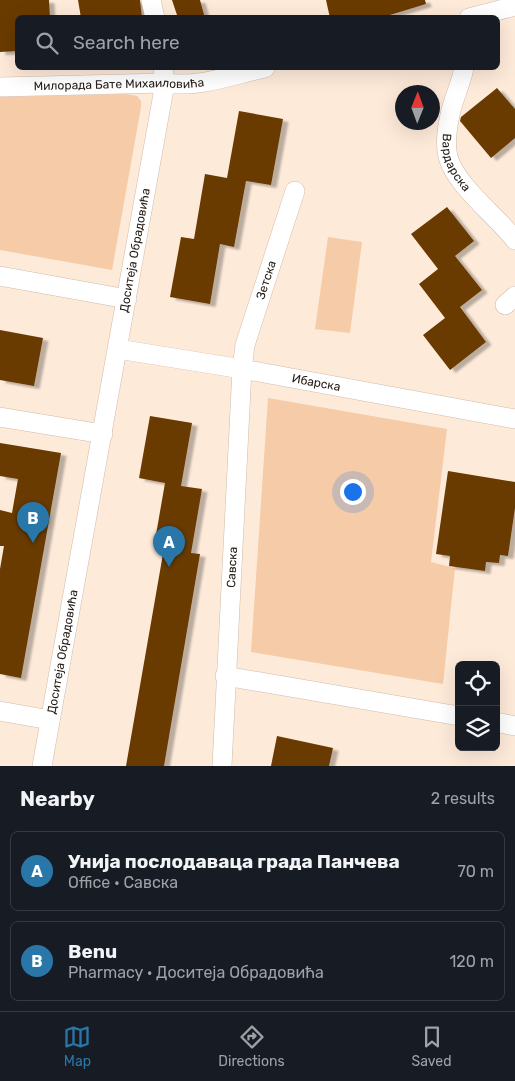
<!DOCTYPE html>
<html lang="en">
<head>
<meta charset="utf-8">
<style>
  :root { --surface:#171b24; --page:#20242c; --text:#f1f3f6; --muted:#9ea1a6; --line:#363941; --accent:#2977a9 }
  body { margin:0; font-family:Rubik,sans-serif; background:var(--page); color:var(--text) }
  .controls { position:absolute; right:15px; bottom:15px; display:grid; overflow:hidden; border-radius:8px; box-shadow:0 5px 20px #0002 }
  .controls button { width:45px; height:45px; display:grid; place-items:center; padding:0; border:0; border-bottom:1px solid var(--line); background:var(--surface); color:var(--text); font:25px sans-serif }
  .compass { position:absolute; left:395px; top:85px; width:45px; height:45px; border-radius:50%; background:var(--surface); box-shadow:0 5px 20px #0002; rotate:1deg }
  .you { position:absolute; left:352px; top:491px; width:18px; height:18px; margin:-12px; border:4px solid #fff; border-radius:50%; background:#1a73e8; box-shadow:0 0 0 8px #1a73e833 }
  .badge { display:grid; place-items:center; width:32px; height:32px; border-radius:50%; background:var(--accent); color:#fff; font-size:16px; font-weight:700 }
  .pin { position:absolute; translate:-50% -41px; filter:drop-shadow(0 1px 2px #0008) }
  .pin::after { content:''; position:absolute; top:26px; width:18px; height:15px; background:inherit; clip-path:polygon(0 0,100% 0,50% 100%) }
  .list { margin:0; padding:0; list-style:none }
  h2 { display:flex; justify-content:space-between; align-items:center; height:65px; margin:0; padding:0 20px; font-size:21px }
  h2 small { font-size:16px; font-weight:400; color:var(--muted) }
  .list li { display:grid; grid-template-columns:32px 1fr auto; gap:15px; align-items:center; box-sizing:border-box; height:80px; margin:0 10px 10px; padding:0 10px; border:1px solid var(--line); border-radius:8px }
  .list b { display:block; font-size:19px; white-space:nowrap }
  .list p { margin:0; font-size:16px; white-space:nowrap; color:var(--muted) }
  .list em { font-size:16px; font-style:normal; color:var(--muted) }
  .icon { flex:none; width:28px; height:28px; fill:none; stroke:currentColor; stroke-width:2; stroke-linecap:round; stroke-linejoin:round }
  .map { position:relative; flex:none; width:515px; height:766px; overflow:hidden }
  .search { position:absolute; background:var(--surface); box-shadow:0 5px 20px #0002; left:15px; right:15px; top:15px; height:55px; display:flex; align-items:center; gap:12px; box-sizing:border-box; padding:0 18px; border-radius:8px; color:var(--muted); font-size:19px }
  .sheet { height:245px; background:var(--surface) }
  nav { display:flex; justify-content:space-around; align-items:center; box-sizing:border-box; height:70px; border-top:1px solid var(--line); background:var(--surface); font-size:14px; color:var(--muted) }
  nav a { display:grid; justify-items:center; gap:2px }
  nav .on { color:var(--accent) }
  .map>svg:first-child { display:block }
</style>
</head>
<body>
<div class="map">
<svg width="515" height="766" viewBox="0 0 515 766">
  <defs>
    <filter id="shadow"><feDropShadow dx="5.5" dy="3" stdDeviation="1" flood-color="#0004"/></filter>
  </defs>
  <rect width="100%" height="100%" fill="#feead9"/>
  <!-- green -->
  <g fill="#f5cba8">
    <polygon points="126,94 137,96 141,101 141,107 112,270 0,250 0,97"/>
    <polygon points="328,237 362,242 350,333 315,329"/>
    <polygon points="268,398 447,429 431,562 455,568 443,684 251,652"/>
  </g>
  <!-- building -->
  <g fill="#6b3a01" filter="url(#shadow)">
    <polygon points="0,0 49,0 50,18 18,18 18,51 0,52"/>
    <polygon points="78,0 140,0 142,18 81,18"/>
    <polygon points="172,0 200,0 205,18 178,18"/>
    <polygon points="326,0 425,0 426,4 380,18 330,18"/>
    <polygon points="497,88 515,109 515,138 491,158 460,121 461,117"/>
    <polygon points="239,111 283,119 271,185 246,181 234,247 220,244 210,304 170,297 181,237 194,239 205,174 227,178"/>
    <polygon points="447,207 474,241 455,256 482,290 460,307 486,342 450,370 423,335 445,318 419,284 438,269 411,234"/>
    <polygon points="0,330 43,338 34,386 0,380"/>
    <polygon points="150,416 192,423 181,486 202,489 191,553 200,554 164,766 126,766 164,548 154,546 165,483 139,478"/>
    <polygon points="0,443 61,453 21,678 0,674 0,569 4,546 0,546 0,510 12,513 18,479 0,476"/>
    <polygon points="448,471 515,482 515,508 508,556 500,555 499,563 486,562 485,571 449,566 450,556 436,554"/>
    <polygon points="277,736 333,748 329,766 271,766"/>
  </g>
  <g fill="none" stroke-linecap="round" stroke-linejoin="round">
    <defs>
      <g id="minor">
        <polyline points="151,0 155,18"/>
        <polyline points="469,18 515,6"/>
        <path id="s1" d="M464,68c-3,16 -11,31 -14,47 -3,12 -5,30 -2,42 8,29 49,59 67,83"/>
        <path id="s2" d="M0,87l165,-4c34,5 67,-8 100,-15"/>
        <polyline points="0,276 127,299"/>
        <polyline points="505,305 515,296"/>
        <path id="s3" d="M118,349l124,20 273,50"/>
        <polyline points="0,417 103,434"/>
        <polyline points="225,676 459,716"/>
        <polyline points="0,711 50,720"/>
        <polyline points="496,722 515,726"/>
        <path id="s4" d="M42,766l123,-683 -2,-15"/>
        <path id="s5" d="M222,766l20,-397 3,-24 50,-154"/>
      </g>
    </defs>
    <!-- minor casing -->
    <use href="#minor" stroke="#cfbbac" stroke-width="20"/>
    <!-- minor -->
    <use href="#minor" stroke="#fff" stroke-width="19"/>
  </g>
  <g text-anchor="middle" dominant-baseline="central" stroke-width="5" stroke-linejoin="round" paint-order="stroke">
    <!-- street labels -->
    <g font-size="12" fill="#27201a" stroke="#fefaf7">
      <text stroke="none"><textPath href="#s2" startOffset="119">Милорада Бате Михаиловића</textPath></text>
      <text stroke="none"><textPath href="#s1" startOffset="99">Вардарска</textPath></text>
      <text stroke="none"><textPath href="#s4" startOffset="524">Доситеја Обрадовића</textPath></text>
      <text stroke="none"><textPath href="#s5" startOffset="490">Зетска</textPath></text>
      <text stroke="none"><textPath href="#s3" startOffset="201">Ибарска</textPath></text>
      <text stroke="none"><textPath href="#s5" startOffset="199">Савска</textPath></text>
      <text stroke="none"><textPath href="#s4" startOffset="116">Доситеја Обрадовића</textPath></text>
    </g>
  </g>
</svg>
<div class="controls">
<button><svg class="icon" aria-label="locate" viewBox="0 0 24 24"><circle cx="12" cy="12" r="6"/><path d="M12 2v4M12 18v4M2 12h4M18 12h4"/></svg></button>
<button><svg class="icon" aria-label="layers" viewBox="0 0 24 24"><path d="M12 4l9 5-9 5-9-5zM3 14l9 5 9-5"/></svg></button>
</div>
<svg class="compass" viewBox="-18 -18 36 36"><path d="M0-13l5 13h-10z" fill="#e53935"/><path d="M0 13l5-13h-10z" fill="#9ea1a6"/></svg>
<div class="you"></div>
<div class="pin badge" style="left:169px;top:567px">A</div>
<div class="pin badge" style="left:33px;top:543px">B</div>
<div class="search"><svg class="icon" aria-label="search" viewBox="0 0 24 24"><circle cx="10" cy="10" r="6"/><path d="M15 15l6 6"/></svg>Search here</div>
</div>
<section class="sheet">
<h2>Nearby<small>2 results</small></h2>
<ul class="list">
<li><span class="badge">A</span><div><b>Унија послодаваца града Панчева</b><p>Office · Савска</p></div><em>70 m</em></li>
<li><span class="badge">B</span><div><b>Benu</b><p>Pharmacy · Доситеја Обрадовића</p></div><em>120 m</em></li>
</ul>
</section>
<nav>
<a class="on"><svg class="icon" aria-label="map" viewBox="0 0 24 24"><path d="M3 6l6-2 6 2 6-2v14l-6 2-6-2-6 2zM9 4v14M15 6v14"/></svg>Map</a>
<a><svg class="icon" aria-label="directions" viewBox="0 0 24 24"><path d="M12 3l9 9-9 9-9-9zM9 14v-3h6M13 9l2 2-2 2"/></svg>Directions</a>
<a><svg class="icon" aria-label="saved" viewBox="0 0 24 24"><path d="M7 4h10v16l-5-4-5 4z"/></svg>Saved</a>
</nav>
</body>
</html>
